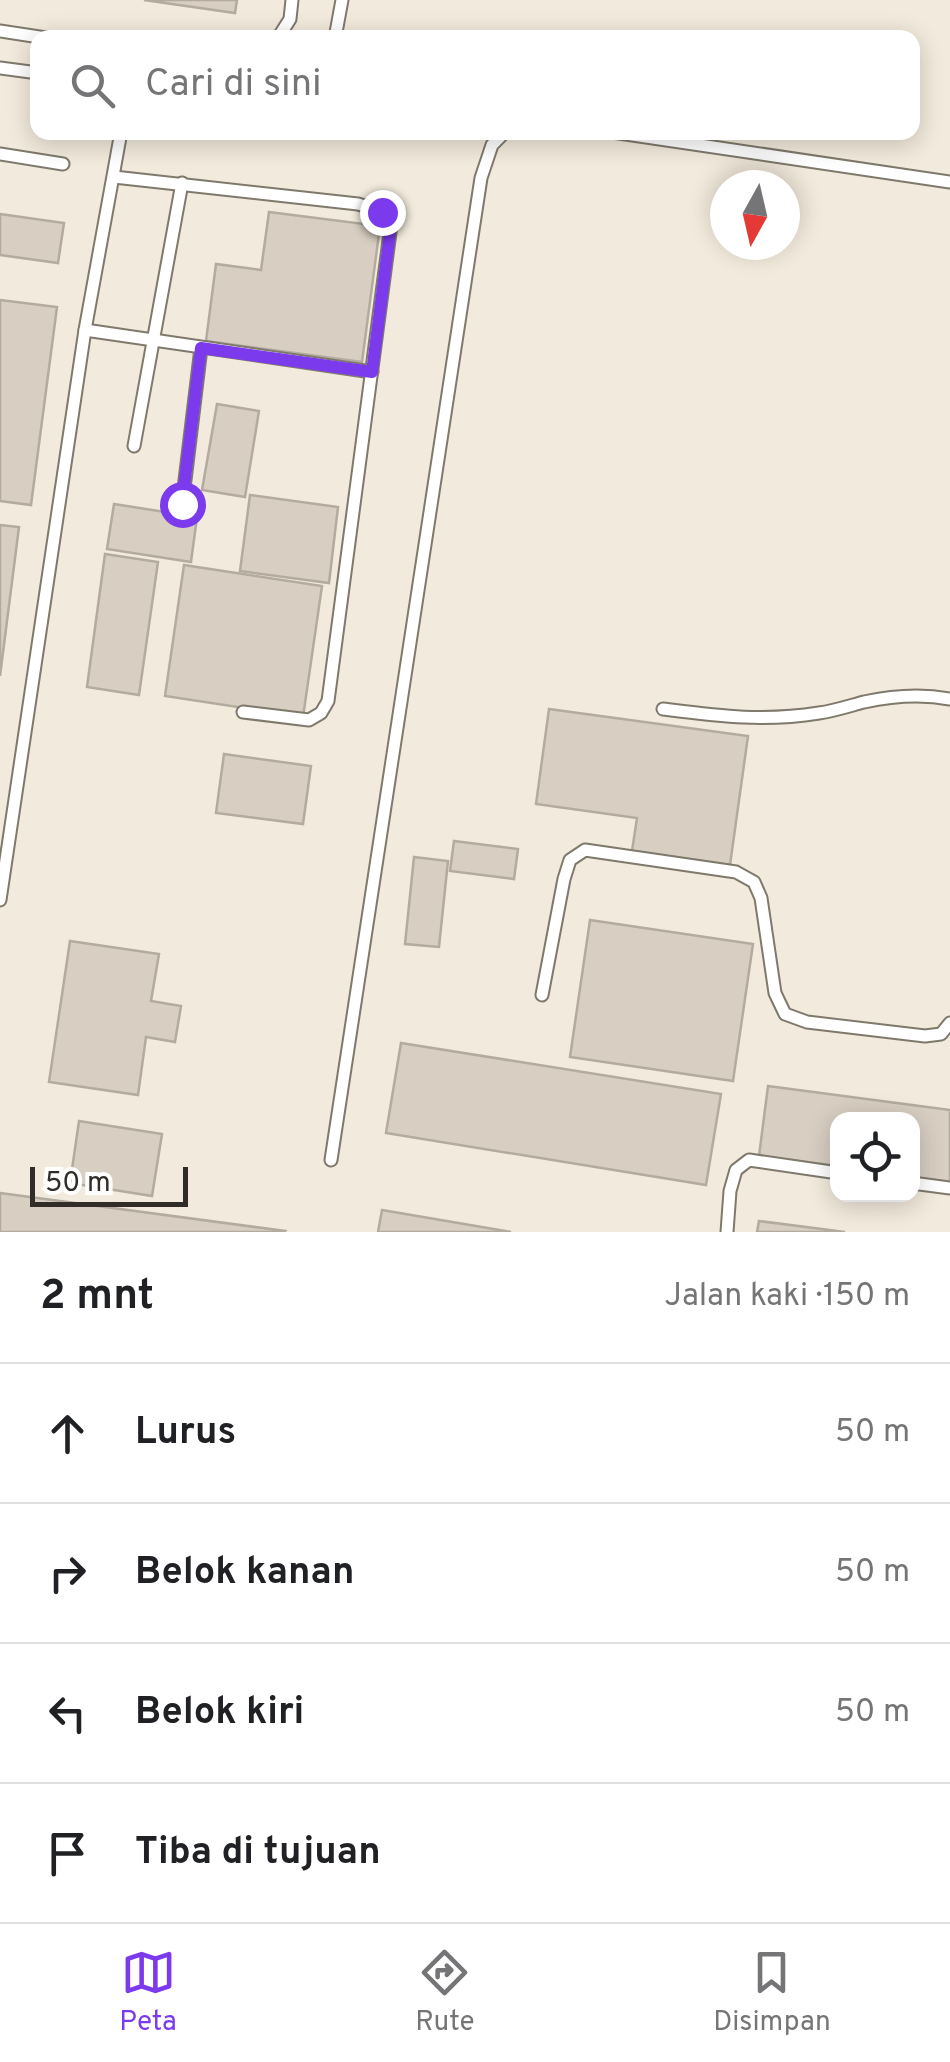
<!DOCTYPE html>
<html lang="id">
<head>
<meta charset="utf-8">
<style>
  :root { --surface:#fff; --page:#f2f2f2; --text:#202124; --muted:#757577; --line:#e0e0e0; --accent:#7c3aed }
  body { margin:0; font-family:Overpass,sans-serif; background:var(--page); color:var(--text) }
  .controls { position:absolute; right:30px; bottom:30px; display:grid; overflow:hidden; border-radius:20px; box-shadow:0 5px 25px #0003 }
  .controls button { width:90px; height:90px; display:grid; place-items:center; padding:0; border:0; border-bottom:2px solid var(--line); background:var(--surface); color:var(--text); font:50px sans-serif }
  .compass { position:absolute; left:710px; top:170px; width:90px; height:90px; border-radius:50%; background:var(--surface); box-shadow:0 5px 25px #0003; rotate:188deg }
  .scale { position:absolute; left:30px; bottom:25px; width:158px; box-sizing:border-box; padding-left:10px; border:5px solid #302d28; border-top:0; font-size:28px; line-height:35px; white-space:nowrap; color:#302d28; -webkit-text-stroke:8px #fff; paint-order:stroke }
  .stop { position:absolute; width:30px; height:30px; margin:-22px; border:8px solid #7c3aed; border-radius:50%; background:#fff }
  .stop.end { background:#7c3aed; border-color:#fff; box-shadow:0 2px 10px #0008 }
  .list { margin:0; padding:0; list-style:none }
  h2 { display:flex; justify-content:space-between; align-items:center; height:130px; margin:0; padding:0 40px; font-size:42px }
  h2 small { font-size:32px; font-weight:400; color:var(--muted) }
  .list li { display:grid; grid-template-columns:65px 1fr auto; gap:30px; align-items:center; box-sizing:border-box; height:140px; padding:0 40px; border-top:2px solid var(--line) }
  .list b { display:block; font-size:38px; white-space:nowrap }
  .list em { font-size:32px; font-style:normal; color:var(--muted) }
  .icon { flex:none; width:55px; height:55px; fill:none; stroke:currentColor; stroke-width:2; stroke-linecap:round; stroke-linejoin:round }
  .map { position:relative; flex:none; width:950px; height:1232px; overflow:hidden }
  .search { position:absolute; background:var(--surface); box-shadow:0 5px 25px #0003; left:30px; right:30px; top:30px; height:110px; display:flex; align-items:center; gap:25px; box-sizing:border-box; padding:0 35px; border-radius:20px; color:var(--muted); font-size:38px }
  .sheet { height:690px; background:var(--surface) }
  nav { display:flex; justify-content:space-around; align-items:center; box-sizing:border-box; height:140px; border-top:2px solid var(--line); background:var(--surface); font-size:28px; color:var(--muted) }
  nav a { display:grid; justify-items:center; gap:5px }
  nav .on { color:var(--accent) }
  .map>svg:first-child { display:block }
</style>
</head>
<body>
<div class="map">
<svg width="950" height="1232" viewBox="0 0 950 1232">
  <rect width="100%" height="100%" fill="#f2eadc"/>
  <!-- building -->
  <g fill="#d8cec2" stroke="#b4ab9f" stroke-width="2.5">
    <polygon points="144,0 237,0 235,13"/>
    <polygon points="269,212 380,226 362,362 206,341 216,264 261,270"/>
    <polygon points="0,214 64,223 58,263 0,255"/>
    <polygon points="0,300 57,307 31,505 0,501"/>
    <polygon points="217,404 259,411 245,497 202,490"/>
    <polygon points="250,495 338,507 329,583 240,571"/>
    <polygon points="114,504 197,517 191,562 107,549"/>
    <polygon points="0,525 19,527 0,676"/>
    <polygon points="105,554 158,562 139,695 87,687"/>
    <polygon points="184,565 322,586 303,717 165,696"/>
    <polygon points="549,709 748,736 730,865 632,851 637,818 536,804"/>
    <polygon points="224,754 311,766 303,824 216,813"/>
    <polygon points="454,841 518,849 514,879 450,871"/>
    <polygon points="414,857 448,861 439,947 405,944"/>
    <polygon points="590,920 753,944 733,1081 570,1057"/>
    <polygon points="70,941 159,954 151,1001 181,1006 175,1042 146,1037 138,1095 49,1082"/>
    <polygon points="401,1043 721,1094 706,1185 386,1133"/>
    <polygon points="768,1086 950,1110 950,1182 912,1177 912,1120 838,1120 838,1166 759,1156"/>
    <polygon points="79,1121 162,1134 152,1196 70,1183"/>
    <polygon points="0,1193 285,1231 284,1232 0,1232"/>
    <polygon points="382,1210 511,1232 378,1232"/>
    <polygon points="759,1221 845,1232 757,1232"/>
  </g>
  <g fill="none" stroke-linecap="round" stroke-linejoin="round">
    <defs>
      <g id="service">
        <polyline points="0,31 46,38"/>
        <polyline points="278,38 290,19 292,0"/>
        <polyline points="335,38 342,0"/>
        <polyline points="0,68 38,73"/>
        <polyline points="612,132 950,182"/>
        <polyline points="0,154 63,164"/>
        <polyline points="114,177 358,204 381,211 391,225 328,701 321,713 309,720 243,712"/>
        <polyline points="85,330 372,372"/>
        <polyline points="134,446 182,183"/>
        <polyline points="182,505 201,348"/>
        <path d="M663,709c56,7 99,13 156,4 15,-2 30,-7 45,-11 28,-6 58,-8 86,-3"/>
        <polyline points="0,900 85,330 121,132"/>
        <polyline points="542,995 564,879 570,860 585,850 736,872 754,882 761,898 775,993 785,1014 807,1022 925,1036 941,1034 950,1023"/>
        <polyline points="331,1160 481,178 492,145 505,132"/>
        <polyline points="912,1183 950,1188"/>
        <polyline points="727,1232 730,1191 736,1170 749,1160 838,1173"/>
      </g>
    </defs>
    <!-- service casing -->
    <use href="#service" stroke="#7f796c" stroke-width="15"/>
    <!-- service -->
    <use href="#service" stroke="#fff" stroke-width="11"/>
  </g>
  <g fill="none" stroke-linecap="round" stroke-linejoin="round">
    <!-- route -->
    <polyline stroke="#7c3aed" stroke-width="12" points="182,504 201,348 372,372 391,225 382,212"/>
  </g>
</svg>
<div class="controls">
<button><svg class="icon" aria-label="locate" viewBox="0 0 24 24"><circle cx="12" cy="12" r="6"/><path d="M12 2v4M12 18v4M2 12h4M18 12h4"/></svg></button>
</div>
<svg class="compass" viewBox="-18 -18 36 36"><path d="M0-13l5 13h-10z" fill="#e53935"/><path d="M0 13l5-13h-10z" fill="#757577"/></svg>
<div class="scale">50 m</div>
<div class="stop" style="left:182px;top:504px"></div>
<div class="stop end" style="left:382px;top:212px"></div>
<div class="search"><svg class="icon" aria-label="search" viewBox="0 0 24 24"><circle cx="10" cy="10" r="6"/><path d="M15 15l6 6"/></svg>Cari di sini</div>
</div>
<section class="sheet">
<h2>2 mnt<small>Jalan kaki · 150 m</small></h2>
<ul class="list">
<li><svg class="icon" aria-label="ahead" viewBox="0 0 24 24"><path d="M12 20V5M6 11l6-6 6 6"/></svg><div><b>Lurus</b></div><em>50 m</em></li>
<li><svg class="icon" aria-label="right" viewBox="0 0 24 24"><path d="M7 20v-9h11M14 6l5 5-5 5"/></svg><div><b>Belok kanan</b></div><em>50 m</em></li>
<li><svg class="icon" aria-label="left" viewBox="0 0 24 24"><path d="M17 20v-9H6M10 6l-5 5 5 5"/></svg><div><b>Belok kiri</b></div><em>50 m</em></li>
<li><svg class="icon" aria-label="arrive" viewBox="0 0 24 24"><path d="M6 21V4h12l-3 4 3 4H6"/></svg><div><b>Tiba di tujuan</b></div></li>
</ul>
</section>
<nav>
<a class="on"><svg class="icon" aria-label="map" viewBox="0 0 24 24"><path d="M3 6l6-2 6 2 6-2v14l-6 2-6-2-6 2zM9 4v14M15 6v14"/></svg>Peta</a>
<a><svg class="icon" aria-label="directions" viewBox="0 0 24 24"><path d="M12 3l9 9-9 9-9-9zM9 14v-3h6M13 9l2 2-2 2"/></svg>Rute</a>
<a><svg class="icon" aria-label="saved" viewBox="0 0 24 24"><path d="M7 4h10v16l-5-4-5 4z"/></svg>Disimpan</a>
</nav>
</body>
</html>
